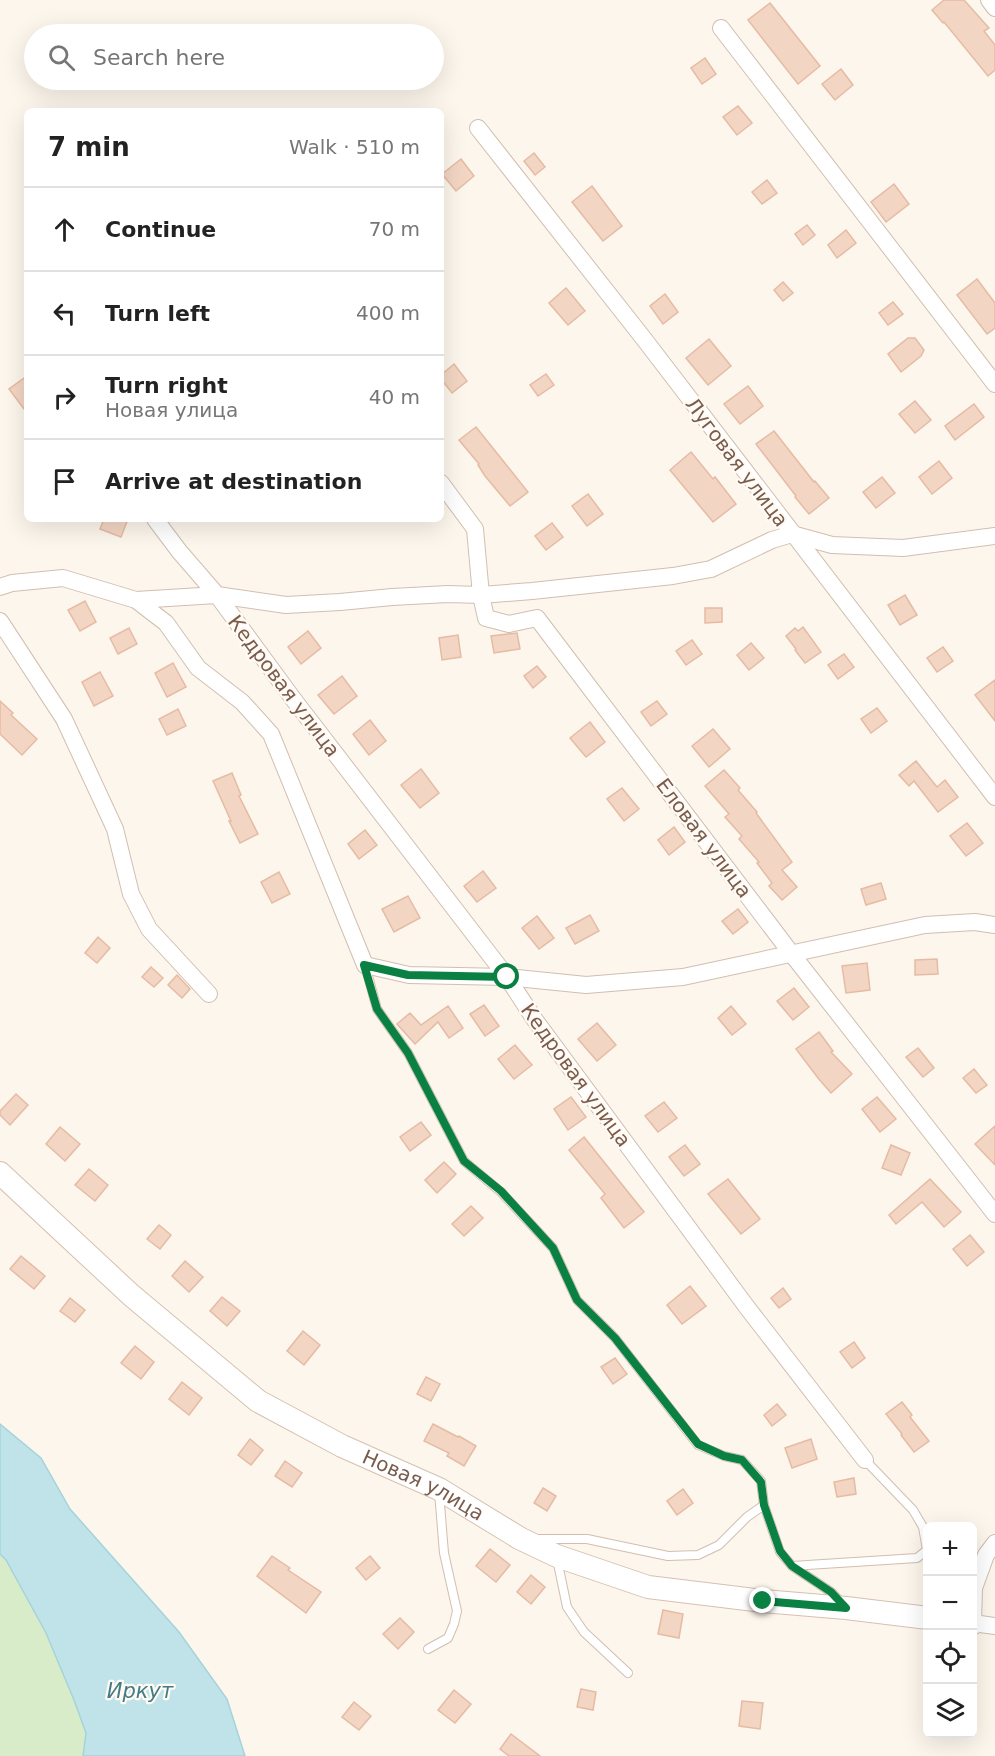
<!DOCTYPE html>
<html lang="en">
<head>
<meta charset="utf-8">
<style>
  :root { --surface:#fff; --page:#f6f6f6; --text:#222; --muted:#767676; --line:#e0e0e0 }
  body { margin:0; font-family:"DejaVu Sans",sans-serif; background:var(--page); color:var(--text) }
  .controls { position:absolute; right:18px; bottom:18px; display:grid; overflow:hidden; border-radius:9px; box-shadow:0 6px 24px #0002 }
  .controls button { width:54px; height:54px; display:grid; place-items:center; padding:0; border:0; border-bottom:2px solid var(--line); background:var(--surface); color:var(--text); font:30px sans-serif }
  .stop { position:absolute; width:18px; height:18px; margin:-14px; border:4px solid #0b8043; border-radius:50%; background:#fff }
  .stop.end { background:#0b8043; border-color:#fff; box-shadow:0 2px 6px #0008 }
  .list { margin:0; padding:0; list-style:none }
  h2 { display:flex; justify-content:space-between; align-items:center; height:78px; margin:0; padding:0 24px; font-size:26px }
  h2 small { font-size:20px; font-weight:400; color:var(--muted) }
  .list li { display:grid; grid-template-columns:39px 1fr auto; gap:18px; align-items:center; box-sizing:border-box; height:84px; padding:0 24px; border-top:2px solid var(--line) }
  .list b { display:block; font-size:22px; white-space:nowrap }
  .list p { margin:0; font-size:20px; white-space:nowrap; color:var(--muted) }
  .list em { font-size:20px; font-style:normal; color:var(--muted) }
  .icon { flex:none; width:33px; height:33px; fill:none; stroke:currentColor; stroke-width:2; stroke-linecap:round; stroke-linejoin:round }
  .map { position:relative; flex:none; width:995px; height:1756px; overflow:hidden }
  .search { position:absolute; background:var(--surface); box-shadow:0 6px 24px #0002; left:24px; top:24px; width:420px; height:66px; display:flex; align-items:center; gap:15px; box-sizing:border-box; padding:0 21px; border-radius:33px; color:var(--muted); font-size:22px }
  .panel { position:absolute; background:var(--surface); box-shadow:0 6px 24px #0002; left:24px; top:108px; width:420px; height:414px; border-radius:9px }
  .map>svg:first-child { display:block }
</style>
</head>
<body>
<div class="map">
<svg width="995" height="1756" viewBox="0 0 995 1756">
  <rect width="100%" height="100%" fill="#fdf6ec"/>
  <!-- green -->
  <polygon fill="#d8ecc9" points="0,1554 6,1560 46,1633 74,1700 86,1733 83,1756 0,1756"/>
  <!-- water -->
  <polygon fill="#bfe3e8" stroke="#a5d3da" stroke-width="1.5" points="0,1424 41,1458 70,1509 179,1632 227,1699 245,1756 83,1756 86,1733 74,1700 46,1633 6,1560 0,1554"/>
  <!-- building -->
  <g fill="#f3d5c3" stroke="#e6bba3" stroke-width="1.5">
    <polygon points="944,0 964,0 989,28 984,31 995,45 995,70 988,76 944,22 943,23 932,10"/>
    <polygon points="770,3 820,66 798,84 748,20"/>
    <polygon points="705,58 716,74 702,84 691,68"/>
    <polygon points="841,69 853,85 835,100 822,84"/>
    <polygon points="738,106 752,123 737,135 723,117"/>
    <polygon points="534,153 545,167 535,175 524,161"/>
    <polygon points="461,159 474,176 456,191 442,174"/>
    <polygon points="767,180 777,193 762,204 752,192"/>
    <polygon points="894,184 909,204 886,222 871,202"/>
    <polygon points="592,186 622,226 603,241 572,202"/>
    <polygon points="807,225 815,235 803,245 795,234"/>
    <polygon points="846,230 856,243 837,258 828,245"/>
    <polygon points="977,279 995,303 995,328 987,334 957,295"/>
    <polygon points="783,282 793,293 783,301 774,290"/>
    <polygon points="566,288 585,311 568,325 549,303"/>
    <polygon points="665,294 678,312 663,324 650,306"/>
    <polygon points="893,302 903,314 888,325 879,313"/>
    <polygon points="908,338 915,338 924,350 921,356 901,372 888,354"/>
    <polygon points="709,339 731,366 708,385 686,358"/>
    <polygon points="454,364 467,381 452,393 441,379 441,375"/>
    <polygon points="546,374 554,385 538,396 530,385"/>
    <polygon points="27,376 27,413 9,389"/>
    <polygon points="748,386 763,406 740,424 724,404"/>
    <polygon points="915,401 931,420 915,433 899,414"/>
    <polygon points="974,404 984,417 955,440 945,426"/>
    <polygon points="476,427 528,492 510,506 485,476 478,465 479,464 459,440"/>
    <polygon points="774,431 814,482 815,481 829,498 809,514 795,497 796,496 756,444"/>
    <polygon points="691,452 713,479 715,477 736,504 713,522 670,470"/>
    <polygon points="939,461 952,478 932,494 919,477"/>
    <polygon points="882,477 895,493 876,508 863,492"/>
    <polygon points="588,494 603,514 587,526 572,506"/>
    <polygon points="104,519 128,519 121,537 100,529"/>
    <polygon points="552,523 563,537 546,550 535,536"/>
    <polygon points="905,595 917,615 900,625 888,605"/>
    <polygon points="85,601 96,622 80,631 68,610"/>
    <polygon points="705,608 722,608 722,622 705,623"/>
    <polygon points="803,627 821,652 805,663 795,650 796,649 786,636 795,628 798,631"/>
    <polygon points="129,628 137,644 118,654 110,638"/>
    <polygon points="308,631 321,648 301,664 288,647"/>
    <polygon points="517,633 520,649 494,653 491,636"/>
    <polygon points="458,635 461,657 442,660 439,638"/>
    <polygon points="692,640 702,654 686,665 676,651"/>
    <polygon points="751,643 764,658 749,670 737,655"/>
    <polygon points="943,647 953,661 937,672 927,658"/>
    <polygon points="844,654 854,667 838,679 828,665"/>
    <polygon points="173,663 186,687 167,697 155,673"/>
    <polygon points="537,666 546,677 533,688 524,676"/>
    <polygon points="100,672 113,696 94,706 82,682"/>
    <polygon points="342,676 357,696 334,714 318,695"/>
    <polygon points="995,680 995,721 975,695"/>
    <polygon points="0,701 13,713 11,715 37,739 22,755 0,734"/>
    <polygon points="657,701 667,714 651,726 641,712"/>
    <polygon points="877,708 887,721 871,733 861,719"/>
    <polygon points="178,709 186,726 167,735 159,719"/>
    <polygon points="370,720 386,741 369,755 353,734"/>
    <polygon points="590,722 605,742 586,757 570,738"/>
    <polygon points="713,729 730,749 709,767 692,746"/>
    <polygon points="916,761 937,787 945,780 958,797 938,812 914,781 909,786 899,775"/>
    <polygon points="421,769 439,793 420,808 401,785"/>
    <polygon points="724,770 740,788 738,790 757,812 756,813 792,862 782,870 797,887 782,900 769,886 772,883 757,863 759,862 739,839 742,836 725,817 729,814 705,786"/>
    <polygon points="232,773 241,795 239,796 258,834 240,843 229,821 231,821 213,781"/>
    <polygon points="622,788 639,809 624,821 607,799"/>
    <polygon points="967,823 983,843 966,856 950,836"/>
    <polygon points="674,827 685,842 669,855 658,840"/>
    <polygon points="365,830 377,845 359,859 348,844"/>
    <polygon points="483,871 496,888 477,902 464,886"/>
    <polygon points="279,872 290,894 272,903 261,882"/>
    <polygon points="881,883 886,899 866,905 861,889"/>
    <polygon points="408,896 420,918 394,932 382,909"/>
    <polygon points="738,909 748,922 733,934 722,921"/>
    <polygon points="590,915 599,931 575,944 566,928"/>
    <polygon points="537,916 554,938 539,949 522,928"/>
    <polygon points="98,937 110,948 97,963 85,953"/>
    <polygon points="937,959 938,974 915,975 915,960"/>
    <polygon points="867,963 870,990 846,993 842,966"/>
    <polygon points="151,967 163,978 154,987 142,977"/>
    <polygon points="177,975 190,989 182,998 168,985"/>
    <polygon points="794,988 809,1007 793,1020 777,1001"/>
    <polygon points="484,1005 499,1026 485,1036 470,1014"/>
    <polygon points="448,1006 463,1028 449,1038 438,1022 415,1044 397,1024 410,1013 421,1025"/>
    <polygon points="731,1006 746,1024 732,1035 718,1018"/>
    <polygon points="597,1023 616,1045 597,1061 578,1039"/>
    <polygon points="819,1032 833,1051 831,1052 852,1074 831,1093 818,1078 796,1049"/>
    <polygon points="515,1045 532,1065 514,1079 498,1059"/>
    <polygon points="918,1048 934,1068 923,1077 906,1057"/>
    <polygon points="974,1069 987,1085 976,1093 963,1078"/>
    <polygon points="16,1094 28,1105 10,1125 0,1115 0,1111"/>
    <polygon points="571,1097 586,1117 568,1130 554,1109"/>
    <polygon points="877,1097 896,1119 880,1132 862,1109"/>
    <polygon points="664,1102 677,1118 658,1132 645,1116"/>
    <polygon points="421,1122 431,1135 410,1151 400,1137"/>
    <polygon points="995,1126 995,1165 975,1144"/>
    <polygon points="60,1127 80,1144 65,1161 46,1144"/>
    <polygon points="584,1137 644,1212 624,1228 601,1198 605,1194 569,1150"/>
    <polygon points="685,1145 700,1164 684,1176 669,1157"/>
    <polygon points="891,1145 910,1153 901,1175 882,1168"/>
    <polygon points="444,1162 456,1174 437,1193 425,1180"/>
    <polygon points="89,1169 108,1185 95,1201 75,1185"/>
    <polygon points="728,1179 760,1219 741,1234 708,1194"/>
    <polygon points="930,1179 961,1212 944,1227 922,1202 896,1224 889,1215"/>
    <polygon points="471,1206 483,1218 464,1236 452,1224"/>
    <polygon points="159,1225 171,1235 160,1249 147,1239"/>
    <polygon points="970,1235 984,1252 967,1266 953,1249"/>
    <polygon points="21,1256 45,1276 34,1289 10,1269"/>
    <polygon points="185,1261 203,1277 189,1292 172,1276"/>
    <polygon points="690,1286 706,1306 682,1324 667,1305"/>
    <polygon points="783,1288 791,1299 779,1308 771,1298"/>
    <polygon points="222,1297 240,1311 227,1326 210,1311"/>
    <polygon points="70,1298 85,1310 75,1322 60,1311"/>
    <polygon points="303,1331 320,1345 304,1365 287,1351"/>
    <polygon points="854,1342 865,1358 852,1368 840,1352"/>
    <polygon points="135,1346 154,1362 141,1379 121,1363"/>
    <polygon points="615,1358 627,1374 613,1384 601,1367"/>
    <polygon points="426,1377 440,1384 431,1401 417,1394"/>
    <polygon points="182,1382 202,1398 189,1415 169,1399"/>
    <polygon points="902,1402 912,1415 910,1417 929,1441 914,1452 901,1435 902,1434 886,1414"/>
    <polygon points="777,1404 786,1415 772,1426 764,1415"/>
    <polygon points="433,1424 458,1437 459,1436 476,1446 464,1466 447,1456 449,1453 424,1441"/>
    <polygon points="250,1439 263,1450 251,1465 238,1455"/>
    <polygon points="811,1439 817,1459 792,1468 785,1448"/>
    <polygon points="285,1461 302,1473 292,1487 275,1476"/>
    <polygon points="854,1478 856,1494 837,1497 834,1482"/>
    <polygon points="543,1488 556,1496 547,1511 534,1503"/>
    <polygon points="683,1489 693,1503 677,1515 667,1501"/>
    <polygon points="490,1549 510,1565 496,1582 476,1566"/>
    <polygon points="272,1556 290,1568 288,1570 321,1592 306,1613 257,1576"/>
    <polygon points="370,1556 380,1568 366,1580 356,1568"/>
    <polygon points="531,1575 545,1587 531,1604 517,1592"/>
    <polygon points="663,1610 683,1614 679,1638 658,1634"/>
    <polygon points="400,1618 414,1632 398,1649 383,1634"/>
    <polygon points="581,1689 596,1692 593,1710 577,1707"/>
    <polygon points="454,1690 471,1704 455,1723 438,1710"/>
    <polygon points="742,1701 763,1703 760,1729 739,1726"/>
    <polygon points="354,1702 371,1716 359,1730 342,1717"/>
    <polygon points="511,1734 540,1756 509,1756 500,1749"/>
  </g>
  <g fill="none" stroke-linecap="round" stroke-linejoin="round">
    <defs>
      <g id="lane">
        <polyline points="365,965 377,1009 408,1053 464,1161 501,1192 553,1248 577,1300 615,1338 698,1445 724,1456 742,1460 761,1481 764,1505 780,1552 792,1566 831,1592 842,1603"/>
        <polyline points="537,1539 587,1539 668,1556 698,1555 719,1545 747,1517 764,1505"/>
        <polyline points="557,1559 567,1607 584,1632 628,1673"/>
        <polyline points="792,1566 917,1558 927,1550 923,1527 913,1510 865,1460"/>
        <polyline points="428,1649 448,1638 454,1624 457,1611 444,1553 439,1492"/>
      </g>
      <g id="street">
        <polyline points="989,0 995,8"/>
        <polyline points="721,28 995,384"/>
        <polyline points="478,128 644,339 995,797"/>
        <polyline points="441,483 475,529 481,595 486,618 509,624 537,618 791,953 995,1214"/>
        <polyline points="155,519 179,551 217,595 294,700 507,977 535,1020 746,1306 865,1460"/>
        <polyline points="0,587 12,583 63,578 136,600 166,623 198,668 242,702 271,734 365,965 409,975 507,977 586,985 683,977 925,925 975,922 995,925"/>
        <polyline points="136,600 217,595 286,605 340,602 392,597 448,594 481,595 532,591 673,576 711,569 772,540 792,534 832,545 903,548 995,536"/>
        <polyline points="0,621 64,719 115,829 131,894 149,929 209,994"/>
        <polyline points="995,1543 986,1555 974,1588 973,1623 995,1626"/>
      </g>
      <g id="secondary">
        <path id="s1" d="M0,1173l131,122 127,106 84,45 97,43 82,50 36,17 91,31 115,14 83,7 82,10"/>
        <polyline points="972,1623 973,1623"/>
      </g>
    </defs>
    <!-- lane casing -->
    <use href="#lane" stroke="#d1beb0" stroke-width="10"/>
    <!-- street casing -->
    <use href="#street" stroke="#d1beb0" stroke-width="18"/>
    <!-- secondary casing -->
    <use href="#secondary" stroke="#d6c0b0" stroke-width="24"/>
    <!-- lane -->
    <use href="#lane" stroke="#fff" stroke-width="8"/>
    <!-- street -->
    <use href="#street" stroke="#fff" stroke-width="16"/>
    <!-- secondary -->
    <use href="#secondary" stroke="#fff" stroke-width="22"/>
  </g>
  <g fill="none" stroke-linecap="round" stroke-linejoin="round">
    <!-- route -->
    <polyline stroke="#0b8043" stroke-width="8" points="507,977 408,975 364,965 377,1009 408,1053 464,1161 501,1191 553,1248 577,1300 615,1338 698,1444 724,1456 742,1460 761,1482 764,1505 780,1551 792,1566 831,1592 846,1608 763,1601"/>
  </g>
  <g text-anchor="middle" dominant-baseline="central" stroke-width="4.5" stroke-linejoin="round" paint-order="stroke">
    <!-- street labels -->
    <g font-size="20" fill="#7a5c4d" stroke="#fffaf3">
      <text transform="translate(737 462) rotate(53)">Луговая улица</text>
      <text transform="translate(284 686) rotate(53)">Кедровая улица</text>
      <text transform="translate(704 838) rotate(53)">Еловая улица</text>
      <text transform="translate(576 1075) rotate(54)">Кедровая улица</text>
      <text stroke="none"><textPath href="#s1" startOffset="530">Новая улица</textPath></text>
    </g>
    <!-- water labels -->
    <g font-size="21" font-style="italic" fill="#437c86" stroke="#fffaf3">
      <text x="140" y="1691">Иркут</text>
    </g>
  </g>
</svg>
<div class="controls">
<button>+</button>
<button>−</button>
<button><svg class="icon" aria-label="locate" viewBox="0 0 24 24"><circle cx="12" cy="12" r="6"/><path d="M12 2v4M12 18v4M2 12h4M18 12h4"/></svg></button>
<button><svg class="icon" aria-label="layers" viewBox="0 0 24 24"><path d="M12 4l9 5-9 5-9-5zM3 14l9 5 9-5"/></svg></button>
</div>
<div class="stop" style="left:507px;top:977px"></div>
<div class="stop end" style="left:763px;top:1601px"></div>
<div class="search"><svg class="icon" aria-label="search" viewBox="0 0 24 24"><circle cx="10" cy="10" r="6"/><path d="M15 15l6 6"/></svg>Search here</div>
<section class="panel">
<h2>7 min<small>Walk · 510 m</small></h2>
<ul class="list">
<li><svg class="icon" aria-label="ahead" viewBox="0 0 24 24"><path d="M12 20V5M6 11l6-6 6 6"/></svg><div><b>Continue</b></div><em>70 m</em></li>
<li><svg class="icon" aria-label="left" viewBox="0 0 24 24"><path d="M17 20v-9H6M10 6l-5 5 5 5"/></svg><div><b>Turn left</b></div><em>400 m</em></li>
<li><svg class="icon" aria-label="right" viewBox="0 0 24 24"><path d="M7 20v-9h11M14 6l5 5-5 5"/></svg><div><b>Turn right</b><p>Новая улица</p></div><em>40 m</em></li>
<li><svg class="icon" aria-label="arrive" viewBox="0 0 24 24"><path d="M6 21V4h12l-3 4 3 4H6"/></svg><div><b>Arrive at destination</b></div></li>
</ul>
</section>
</div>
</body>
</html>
